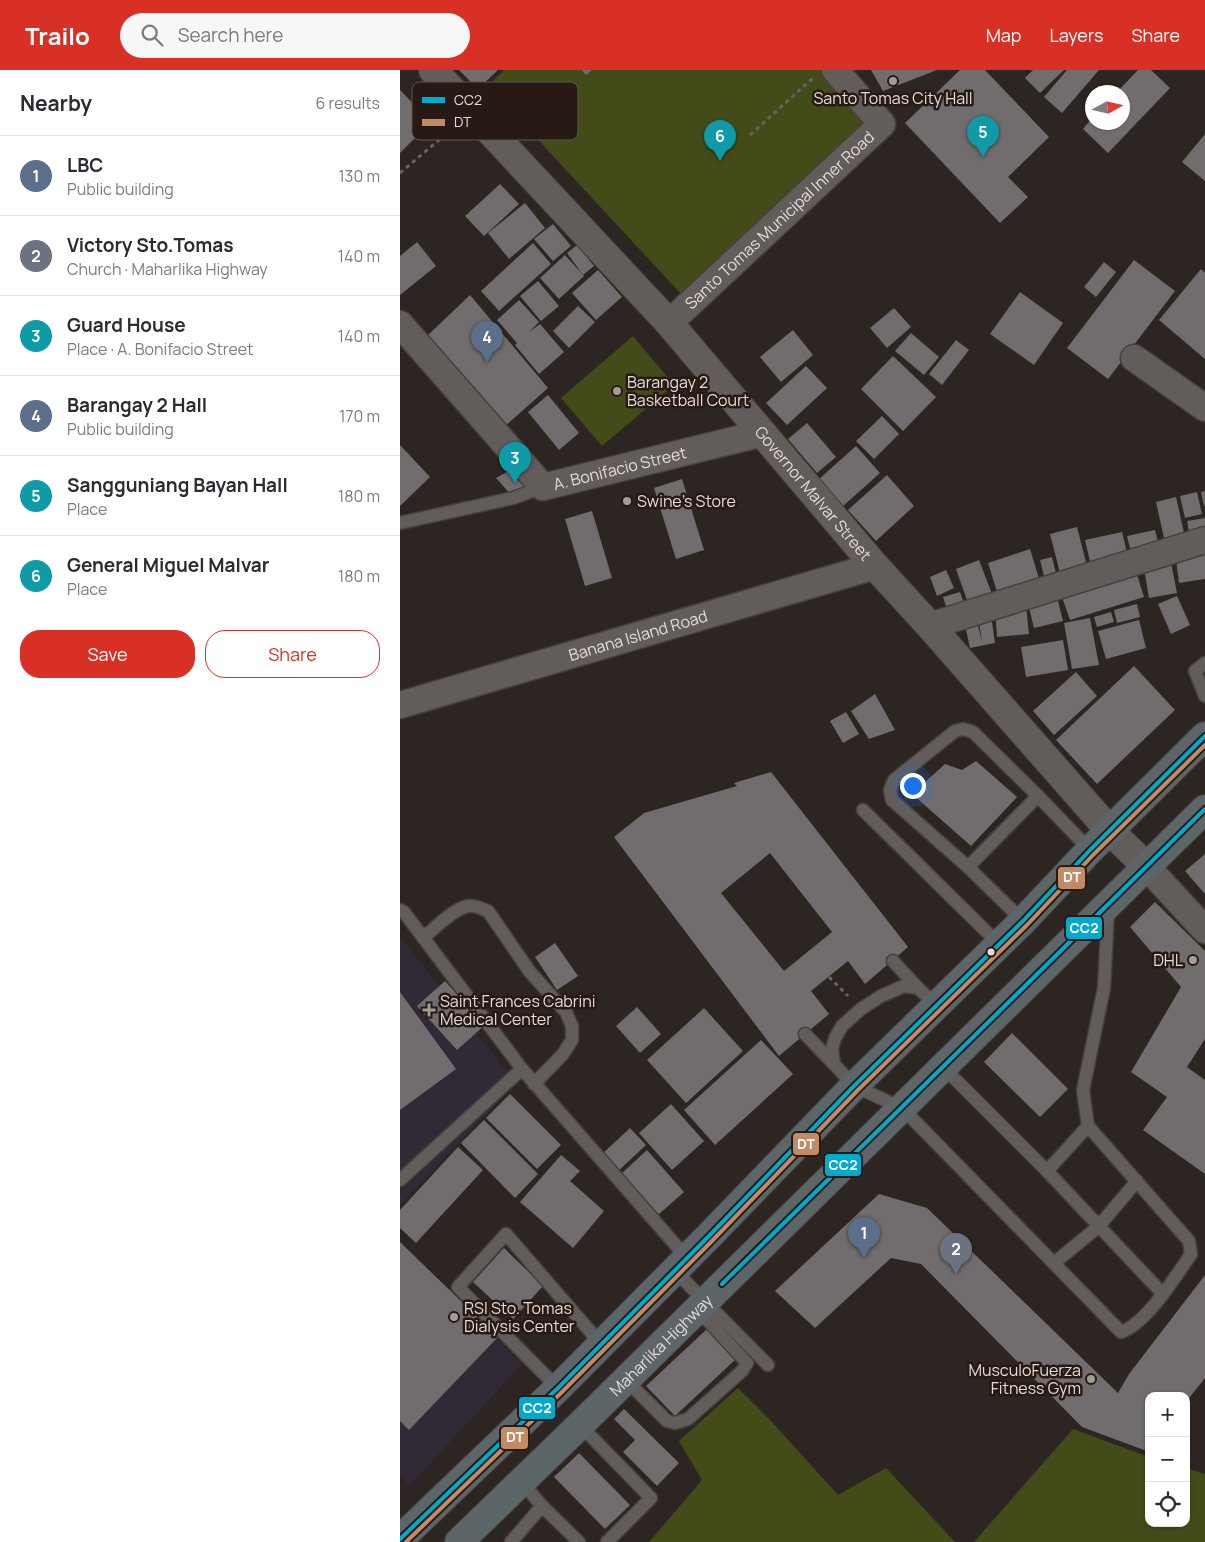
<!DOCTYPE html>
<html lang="en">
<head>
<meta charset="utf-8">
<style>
  :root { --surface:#fff; --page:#f7f7f7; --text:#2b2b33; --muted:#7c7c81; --line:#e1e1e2; --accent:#d93025 }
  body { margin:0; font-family:Manrope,sans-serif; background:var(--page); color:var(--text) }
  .controls { position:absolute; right:15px; bottom:15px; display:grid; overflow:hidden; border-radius:10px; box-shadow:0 1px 4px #0004 }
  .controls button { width:45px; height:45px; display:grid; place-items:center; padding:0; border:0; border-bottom:1px solid var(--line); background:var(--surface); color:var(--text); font:25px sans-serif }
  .compass { position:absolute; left:685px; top:15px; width:45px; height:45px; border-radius:50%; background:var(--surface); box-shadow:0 1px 4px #0004; rotate:82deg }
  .you { position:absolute; left:512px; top:715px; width:18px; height:18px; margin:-12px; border:4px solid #fff; border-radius:50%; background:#1a73e8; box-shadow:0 0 0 8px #1a73e833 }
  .badge { display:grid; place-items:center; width:32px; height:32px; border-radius:50%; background:var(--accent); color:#fff; font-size:16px; font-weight:700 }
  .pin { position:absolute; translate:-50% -41px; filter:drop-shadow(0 1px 2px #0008) }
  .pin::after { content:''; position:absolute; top:26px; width:18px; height:15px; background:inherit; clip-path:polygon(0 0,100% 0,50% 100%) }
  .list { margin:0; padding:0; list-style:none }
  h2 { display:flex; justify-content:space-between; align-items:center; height:65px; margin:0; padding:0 20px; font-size:21px }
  h2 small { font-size:16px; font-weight:400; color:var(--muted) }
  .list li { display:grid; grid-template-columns:32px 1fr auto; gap:15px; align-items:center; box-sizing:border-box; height:80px; padding:0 20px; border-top:1px solid var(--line) }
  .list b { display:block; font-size:19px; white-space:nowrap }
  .list p { margin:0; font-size:16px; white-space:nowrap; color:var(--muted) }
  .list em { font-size:16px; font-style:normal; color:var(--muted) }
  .actions { display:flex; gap:10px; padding:15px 20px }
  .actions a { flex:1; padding:11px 0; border:1px solid var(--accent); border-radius:20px; text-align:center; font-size:18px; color:var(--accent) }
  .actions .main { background:var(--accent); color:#fff }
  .icon { flex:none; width:28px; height:28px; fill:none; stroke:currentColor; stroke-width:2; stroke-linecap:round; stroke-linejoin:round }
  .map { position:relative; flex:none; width:805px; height:1472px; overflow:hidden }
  header { display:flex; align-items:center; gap:30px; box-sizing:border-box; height:70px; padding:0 25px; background:var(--accent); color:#fff }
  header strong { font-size:24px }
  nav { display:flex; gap:28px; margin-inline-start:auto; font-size:18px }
  .search { width:350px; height:45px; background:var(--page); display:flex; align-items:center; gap:12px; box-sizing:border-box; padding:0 18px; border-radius:28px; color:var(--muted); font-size:19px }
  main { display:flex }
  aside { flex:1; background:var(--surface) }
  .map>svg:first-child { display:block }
</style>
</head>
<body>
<header>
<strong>Trailo</strong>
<div class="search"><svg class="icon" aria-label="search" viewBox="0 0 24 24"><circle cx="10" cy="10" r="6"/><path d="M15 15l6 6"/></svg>Search here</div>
<nav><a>Map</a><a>Layers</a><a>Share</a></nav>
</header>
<main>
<aside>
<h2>Nearby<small>6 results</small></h2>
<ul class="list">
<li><span class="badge" style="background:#5c6f8a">1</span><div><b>LBC</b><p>Public building</p></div><em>130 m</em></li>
<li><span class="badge" style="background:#6b7280">2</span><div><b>Victory Sto.Tomas</b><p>Church · Maharlika Highway</p></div><em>140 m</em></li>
<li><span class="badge" style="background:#0f9aa8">3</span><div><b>Guard House</b><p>Place · A. Bonifacio Street</p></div><em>140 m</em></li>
<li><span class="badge" style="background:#5c6f8a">4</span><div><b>Barangay 2 Hall</b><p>Public building</p></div><em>170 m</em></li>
<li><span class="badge" style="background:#0f9aa8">5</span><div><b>Sangguniang Bayan Hall</b><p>Place</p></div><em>180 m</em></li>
<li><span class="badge" style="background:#0f9aa8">6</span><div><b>General Miguel Malvar</b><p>Place</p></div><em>180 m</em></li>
</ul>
<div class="actions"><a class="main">Save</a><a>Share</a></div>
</aside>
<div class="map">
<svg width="805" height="1472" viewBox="0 0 805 1472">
  <rect width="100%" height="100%" fill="#2c2522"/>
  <!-- medical -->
  <g fill="#322936">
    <polygon points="0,867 116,1013 0,1135"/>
    <polygon points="0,1172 122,1294 9,1416 0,1404"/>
  </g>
  <!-- green -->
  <g fill="#434c19">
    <polygon points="104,0 423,0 467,58 283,226 88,16"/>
    <polygon points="233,266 274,315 202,376 161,328"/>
    <polygon points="338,1318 371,1351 438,1425 486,1398 555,1472 249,1472 302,1410 279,1371"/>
    <polygon points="673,1359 749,1387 749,1453 786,1453 786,1398 805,1404 805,1472 574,1472"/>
  </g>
  <!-- building -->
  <g fill="#716c6d" fill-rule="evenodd">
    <polygon points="59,0 98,0 78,19"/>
    <polygon points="182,0 192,0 186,5"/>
    <polygon points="471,0 537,0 483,21"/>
    <polygon points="560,0 585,0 649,67 608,107 628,127 600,153 505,53"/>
    <polygon points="633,0 664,0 640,23 625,8"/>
    <polygon points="667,0 699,0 662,43 644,27"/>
    <polygon points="738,0 751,0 770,18 708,83 683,59 692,48 692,52 722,52 722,22 717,22"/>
    <polygon points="0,20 31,52 0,83"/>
    <polygon points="805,64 805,111 782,92"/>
    <polygon points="100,114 119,134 84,166 65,146"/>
    <polygon points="125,133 145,158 109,189 88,163"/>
    <polygon points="153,154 171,176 153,191 134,169"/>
    <polygon points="17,172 36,196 0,225 0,186"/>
    <polygon points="133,173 151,194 99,241 81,221"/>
    <polygon points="177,175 194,196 183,205 167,183"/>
    <polygon points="165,185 184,206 159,229 140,208"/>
    <polygon points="734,190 775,221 708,309 667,278"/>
    <polygon points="704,192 716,202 696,227 684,217"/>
    <polygon points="801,199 805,203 805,289 759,250"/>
    <polygon points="198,200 222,227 196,250 172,223"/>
    <polygon points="138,211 159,236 141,251 120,226"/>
    <polygon points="620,222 663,253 634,295 590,264"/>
    <polygon points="70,225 148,318 104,357 26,267"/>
    <polygon points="119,230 139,252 129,262 140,254 164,282 139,304 115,275 117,273 97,250"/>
    <polygon points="178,236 195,252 169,278 153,261"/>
    <polygon points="494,238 511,257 487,278 470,258"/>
    <polygon points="393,260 413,285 381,312 360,287"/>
    <polygon points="511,263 539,287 524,305 495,281"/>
    <polygon points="556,270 569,280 542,315 529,304"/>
    <polygon points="493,286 536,327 503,361 461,319"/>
    <polygon points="406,296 427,318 387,355 366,333"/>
    <polygon points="148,325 179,363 159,380 128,342"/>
    <polygon points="482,346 499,364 474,389 456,371"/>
    <polygon points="407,353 436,387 417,403 388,369"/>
    <polygon points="0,375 30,407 0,436"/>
    <polygon points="456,376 480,403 442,437 418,410"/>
    <polygon points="116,397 135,418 112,426 96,408"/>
    <polygon points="487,405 514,436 476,471 448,440"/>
    <polygon points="282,409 304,480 276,489 254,418"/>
    <polygon points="805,421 805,436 804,436 801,422"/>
    <polygon points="797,422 802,444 785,448 780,426"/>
    <polygon points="776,427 786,472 766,477 756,432"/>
    <polygon points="192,441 212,508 185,516 165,449"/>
    <polygon points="805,448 805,465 790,468 787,451"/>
    <polygon points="677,457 688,500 661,507 650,464"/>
    <polygon points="755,460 760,479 732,486 727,466"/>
    <polygon points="722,462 728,487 691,496 685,470"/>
    <polygon points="805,477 805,509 779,513 775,482"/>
    <polygon points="630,479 641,515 599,528 588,493"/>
    <polygon points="652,487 658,511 646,514 640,490"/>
    <polygon points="770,487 777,523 749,528 743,493"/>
    <polygon points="579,490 592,524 568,533 556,499"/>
    <polygon points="735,498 744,527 670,550 660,521"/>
    <polygon points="546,500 554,518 537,526 530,507"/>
    <polygon points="560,522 566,539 549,545 543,527"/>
    <polygon points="656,523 663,551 634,558 627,529"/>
    <polygon points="777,526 790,555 771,564 758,534"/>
    <polygon points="737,534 740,547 717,553 714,540"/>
    <polygon points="626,536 629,564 597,567 595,539"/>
    <polygon points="711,542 714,552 697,557 694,547"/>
    <polygon points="591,545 595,573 570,578 564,551 576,548 582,572 578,546"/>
    <polygon points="690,548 699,595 672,599 664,553"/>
    <polygon points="739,550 746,578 706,589 698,561"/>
    <polygon points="663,570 668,600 626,607 621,577"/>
    <polygon points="734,596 775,640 697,714 656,670"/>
    <polygon points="676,602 697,626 654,665 633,641"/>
    <polygon points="475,624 495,660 469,669 451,641"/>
    <polygon points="446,642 459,664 443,673 430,651"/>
    <polygon points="576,691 617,727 571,776 512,724 545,694 562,700"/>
    <path d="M371,702l137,175 -43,37 -17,-23 -37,30 18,23 -50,42 -165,-219 30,-24 93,-27 -3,-3zM370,783l62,79 -48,39 -63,-78z"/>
    <polygon points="805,784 805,824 785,801"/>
    <polygon points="755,832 805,881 805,969 787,997 805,1010 805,1104 743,1060 767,1027 731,1002 781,917 730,857"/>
    <polygon points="155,873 178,906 157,920 135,887"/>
    <polygon points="45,911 85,955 57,980 17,936"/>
    <polygon points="0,922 56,999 0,1040"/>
    <polygon points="237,937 261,964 240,983 216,956"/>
    <polygon points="304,938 343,981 286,1033 247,990"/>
    <polygon points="612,963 668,1019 640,1047 584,992"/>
    <polygon points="361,970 393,1004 315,1075 284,1040"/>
    <polygon points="110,1024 161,1075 137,1099 86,1048"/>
    <polygon points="271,1034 304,1071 272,1100 239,1063"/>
    <polygon points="84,1050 138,1104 115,1128 61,1073"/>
    <polygon points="230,1058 246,1075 216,1103 200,1086"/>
    <polygon points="58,1077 83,1100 16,1173 0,1158 0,1140"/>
    <polygon points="247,1080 284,1122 258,1145 221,1104"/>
    <polygon points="161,1085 180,1101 170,1111 204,1141 173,1178 120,1132"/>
    <polygon points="479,1124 527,1138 718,1323 729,1304 805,1205 805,1308 786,1332 786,1326 749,1326 749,1375 744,1380 682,1357 521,1194 491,1188 415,1258 375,1221"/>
    <polygon points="0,1172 98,1267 9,1360 0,1351"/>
    <polygon points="104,1178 143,1216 113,1249 73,1212"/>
    <polygon points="307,1259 336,1289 275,1346 246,1316"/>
    <polygon points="224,1339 279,1393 257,1416 223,1382 235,1370 214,1349"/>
    <polygon points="179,1383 230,1435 205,1459 154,1407"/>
  </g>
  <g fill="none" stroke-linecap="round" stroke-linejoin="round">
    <defs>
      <g id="lane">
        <polyline points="0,453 113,428 143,417"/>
        <polyline points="805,593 795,601 805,626"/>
        <polyline points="463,740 599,874"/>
        <polyline points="568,797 638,726"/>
        <polyline points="0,840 4,842 122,999 287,1188"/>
        <polyline points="623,851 568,797 492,730 490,720 494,710 555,661 563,659 573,662 638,726 690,780"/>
        <path d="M23,868c11,-9 32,-31 46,-32 7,-1 13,3 19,5l42,61 36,40 6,14v14l-9,14 -29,30"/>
        <polyline points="493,891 518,918"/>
        <path d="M536,935l-18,-17 -14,-2 -23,10 -20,13 -19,17 -7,12 -3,11 2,15 20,22 48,22 219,224c25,-8 55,-56 70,-78l-2,-13 -101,-115 -5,-36 21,-102 4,-78"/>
        <polyline points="405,964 434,994"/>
        <polyline points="543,997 647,1101 763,1224"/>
        <polyline points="647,1101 688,1056"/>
        <polyline points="0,1110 122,999"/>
        <polyline points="654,1193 698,1157 737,1111"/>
        <polyline points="275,1201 368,1295"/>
        <polyline points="225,1309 267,1351 275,1353 288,1349 342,1301 347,1293 297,1239"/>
        <polyline points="158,1318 58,1217 106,1164 201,1274"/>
        <polyline points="180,1355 251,1428 207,1472"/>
        <polyline points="121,1411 142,1436 179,1472"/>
        <polyline points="111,1472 142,1436"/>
      </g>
      <g id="street">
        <path id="s1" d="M269,253l213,-199 -47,-54"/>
        <path id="s2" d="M0,254l143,163 220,-54"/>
        <polyline points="734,288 805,338"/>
        <polyline points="530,556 805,470"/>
        <path id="s3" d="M0,635l475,-139"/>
        <polyline points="746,796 805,860"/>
      </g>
      <g id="secondary">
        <path id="s4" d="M33,0l236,253 206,243 55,60 180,205 36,35"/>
      </g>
      <g id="highway">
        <polyline points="0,1469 158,1318 307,1168 454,1016 623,851 690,780 805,666"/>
        <path id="s5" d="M59,1472l121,-117 625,-616"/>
      </g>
    </defs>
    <!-- lane casing -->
    <use href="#lane" stroke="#46403c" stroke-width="15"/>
    <!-- street casing -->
    <use href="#street" stroke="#46403c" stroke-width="29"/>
    <!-- secondary casing -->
    <use href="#secondary" stroke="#46403c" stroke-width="30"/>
    <!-- highway casing -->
    <use href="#highway" stroke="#46403c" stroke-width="30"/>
    <!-- path -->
    <g stroke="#696462" stroke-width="3" stroke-dasharray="4 4" stroke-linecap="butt">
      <polyline points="350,65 413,8"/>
      <polyline points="0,103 53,58"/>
      <polyline points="429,907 448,926"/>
    </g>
    <!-- lane -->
    <use href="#lane" stroke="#625d5a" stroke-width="12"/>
    <!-- street -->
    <use href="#street" stroke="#625d5a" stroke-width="26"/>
    <!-- secondary -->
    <use href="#secondary" stroke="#625d5a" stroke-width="28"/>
    <!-- highway -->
    <use href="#highway" stroke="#5c6669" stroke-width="28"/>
    <defs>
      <g id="bus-1">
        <polyline points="322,1214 805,739"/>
        <polyline points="0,1469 158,1318 307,1168 454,1016 623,851 690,780 805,666"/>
      </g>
      <polyline id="bus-2" points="6,1472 162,1322 311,1172 458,1020 627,855 694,784 805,675"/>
    </defs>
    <!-- bus-1 casing -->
    <use href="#bus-1" stroke="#271a14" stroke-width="8"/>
    <!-- bus-2 casing -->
    <use href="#bus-2" stroke="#271a14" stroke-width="8"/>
    <!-- bus-1 -->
    <use href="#bus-1" stroke="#00a9ce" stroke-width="4"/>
    <!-- bus-2 -->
    <use href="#bus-2" stroke="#c18c65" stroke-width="4"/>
  </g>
  <!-- markers -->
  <g fill="#a49b97" stroke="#271a14" stroke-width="2">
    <circle cx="493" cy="11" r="5"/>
    <circle cx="217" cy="321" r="5"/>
    <circle cx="227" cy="431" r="5"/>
    <circle cx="793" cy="890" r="5"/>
    <path d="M26.5 932.5h5v5h5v5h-5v5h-5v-5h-5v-5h5z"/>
    <circle cx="54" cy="1247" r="5"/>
    <circle cx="691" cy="1309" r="5"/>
  </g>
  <circle fill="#e4dad6" stroke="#271a14" stroke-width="2" cx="591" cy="882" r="4.5"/>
  <g text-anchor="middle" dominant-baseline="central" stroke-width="5" stroke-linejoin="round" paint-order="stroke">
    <!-- poi labels -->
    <g font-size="16" fill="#e4dad6" stroke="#271a14" text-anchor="start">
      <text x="493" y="28" text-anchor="middle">Santo Tomas City Hall</text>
      <text x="227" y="312">Barangay 2<tspan x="227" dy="18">Basketball Court</tspan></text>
      <text x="237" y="431">Swine's Store</text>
      <text x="783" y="890" text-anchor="end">DHL</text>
      <text x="40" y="931">Saint Frances Cabrini<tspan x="40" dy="18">Medical Center</tspan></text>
      <text x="64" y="1238">RSI Sto. Tomas<tspan x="64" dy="18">Dialysis Center</tspan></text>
      <text x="681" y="1300" text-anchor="end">MusculoFuerza<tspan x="681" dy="18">Fitness Gym</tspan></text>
    </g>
    <!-- street labels -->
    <g font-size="16" fill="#e4dad6" stroke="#271a14">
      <text stroke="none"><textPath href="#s1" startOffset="151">Santo Tomas Municipal Inner Road</textPath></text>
      <text stroke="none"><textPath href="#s2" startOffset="296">A. Bonifacio Street</textPath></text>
      <text stroke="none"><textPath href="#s4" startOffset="569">Governor Malvar Street</textPath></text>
      <text stroke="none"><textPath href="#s3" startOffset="248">Banana Island Road</textPath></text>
      <text stroke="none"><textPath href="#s5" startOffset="282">Maharlika Highway</textPath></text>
    </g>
  </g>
  <!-- legend -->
  <rect x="12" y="12" width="166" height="58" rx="8" fill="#271a14" stroke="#60544e" stroke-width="1"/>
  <rect x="22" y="27" width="23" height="6" fill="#00a9ce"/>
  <rect x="22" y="49" width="23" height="7" fill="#c18c65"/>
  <g font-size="14" fill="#e4dad6">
    <text x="54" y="35">CC2</text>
    <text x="54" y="57">DT</text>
  </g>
  <g stroke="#271a14" stroke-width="2">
    <rect x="657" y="796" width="29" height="24" rx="5" fill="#c18c65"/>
    <rect x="665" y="846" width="38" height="24" rx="5" fill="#00a9ce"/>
    <rect x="392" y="1062" width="28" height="24" rx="5" fill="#c18c65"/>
    <rect x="424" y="1083" width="38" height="24" rx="5" fill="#00a9ce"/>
    <rect x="118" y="1326" width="38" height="24" rx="5" fill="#00a9ce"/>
    <rect x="100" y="1356" width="29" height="24" rx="5" fill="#c18c65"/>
  </g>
  <g font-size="14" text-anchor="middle" font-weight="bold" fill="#fff">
    <text x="672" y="812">DT</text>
    <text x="684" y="863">CC2</text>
    <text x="406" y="1079">DT</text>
    <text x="443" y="1100">CC2</text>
    <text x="137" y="1343">CC2</text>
    <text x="115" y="1372">DT</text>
  </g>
</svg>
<div class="controls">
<button>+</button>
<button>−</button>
<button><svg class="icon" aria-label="locate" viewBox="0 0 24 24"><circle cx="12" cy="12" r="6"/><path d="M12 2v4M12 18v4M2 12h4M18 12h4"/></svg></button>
</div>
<svg class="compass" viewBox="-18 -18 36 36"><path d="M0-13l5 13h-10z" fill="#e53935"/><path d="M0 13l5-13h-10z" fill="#7c7c81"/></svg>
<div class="you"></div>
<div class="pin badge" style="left:464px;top:1188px;background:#5c6f8a">1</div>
<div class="pin badge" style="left:556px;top:1204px;background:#6b7280">2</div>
<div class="pin badge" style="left:115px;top:413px;background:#0f9aa8">3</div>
<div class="pin badge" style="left:87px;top:292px;background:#5c6f8a">4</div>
<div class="pin badge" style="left:583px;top:87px;background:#0f9aa8">5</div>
<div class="pin badge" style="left:320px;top:91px;background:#0f9aa8">6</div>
</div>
</main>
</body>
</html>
